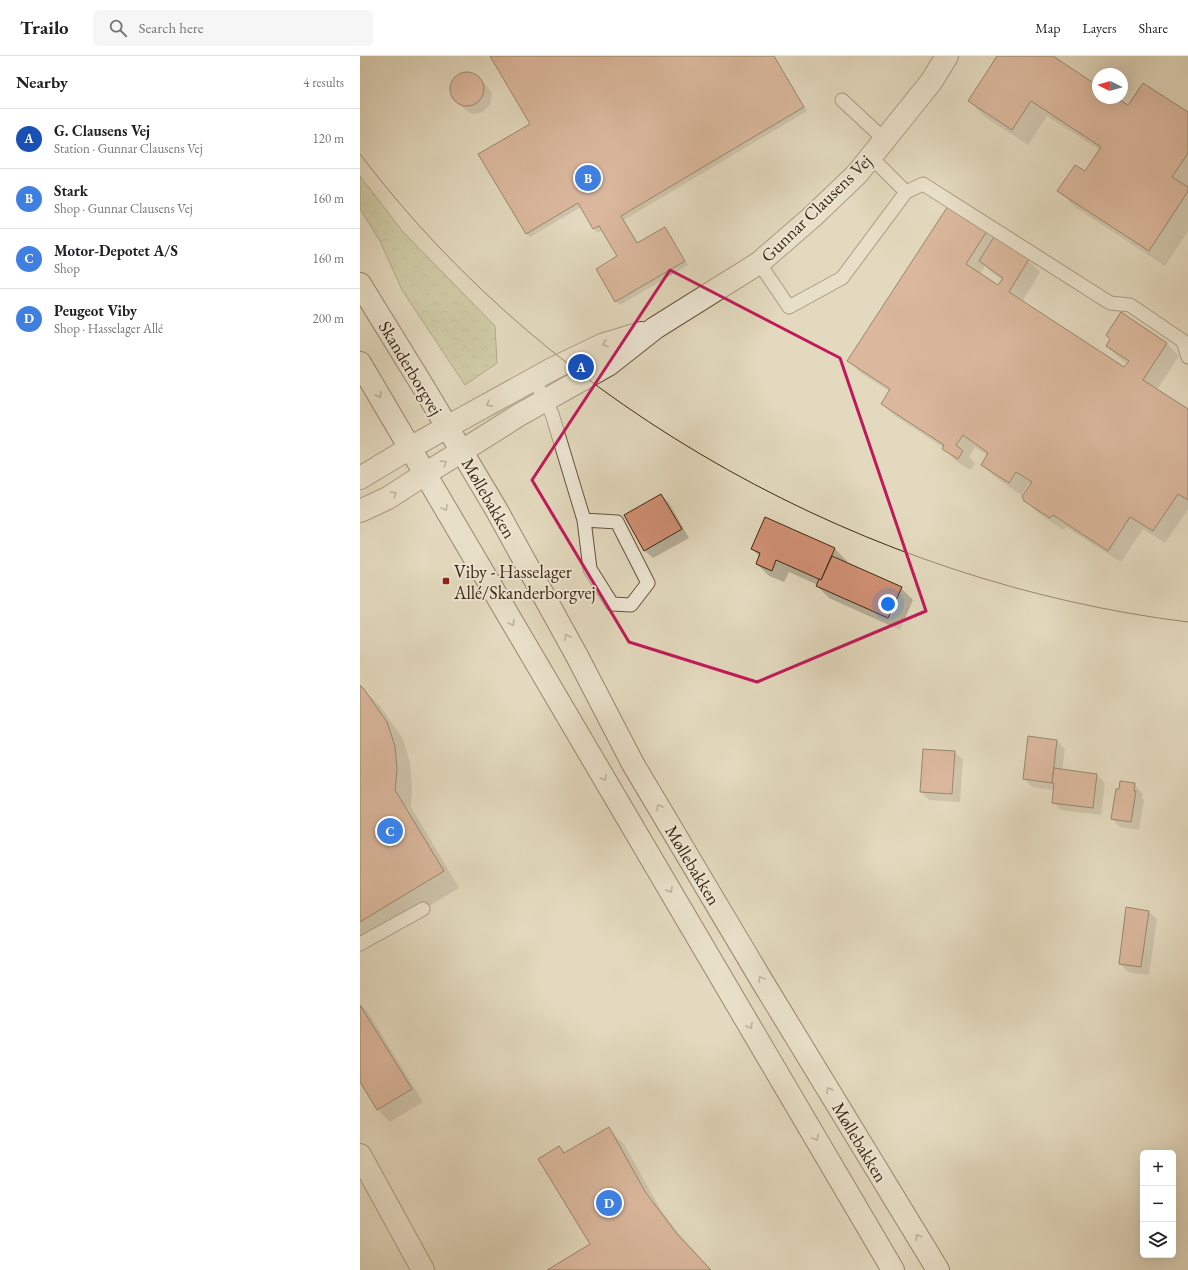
<!DOCTYPE html>
<html lang="en">
<head>
<meta charset="utf-8">
<style>
  :root { --surface:#fff; --page:#f6f6f6; --text:#202124; --muted:#757577; --line:#e0e0e0; --accent:#ea580c }
  body { margin:0; font-family:"EB Garamond",serif; background:var(--page); color:var(--text) }
  .controls { position:absolute; right:12px; bottom:12px; display:grid; overflow:hidden; border-radius:6px; box-shadow:0 4px 16px #0002 }
  .controls button { width:36px; height:36px; display:grid; place-items:center; padding:0; border:0; border-bottom:1px solid var(--line); background:var(--surface); color:var(--text); font:20px sans-serif }
  .compass { position:absolute; left:732px; top:12px; width:36px; height:36px; border-radius:50%; background:var(--surface); box-shadow:0 4px 16px #0002; rotate:276deg }
  .you { position:absolute; left:528px; top:548px; width:14px; height:14px; margin:-10px; border:3px solid #fff; border-radius:50%; background:#1a73e8; box-shadow:0 0 0 6px #1a73e833 }
  .badge { display:grid; place-items:center; width:26px; height:26px; border-radius:50%; background:var(--accent); color:#fff; font-size:13px; font-weight:700 }
  .pin { position:absolute; translate:-50% -50%; border:2px solid #fff; box-shadow:0 1px 4px #0006 }
  .list { margin:0; padding:0; list-style:none }
  h2 { display:flex; justify-content:space-between; align-items:center; height:52px; margin:0; padding:0 16px; font-size:17px }
  h2 small { font-size:13px; font-weight:400; color:var(--muted) }
  .list li { display:grid; grid-template-columns:26px 1fr auto; gap:12px; align-items:center; box-sizing:border-box; height:60px; padding:0 16px; border-top:1px solid var(--line) }
  .list b { display:block; font-size:15px; white-space:nowrap }
  .list p { margin:0; font-size:13px; white-space:nowrap; color:var(--muted) }
  .list em { font-size:13px; font-style:normal; color:var(--muted) }
  .icon { flex:none; width:22px; height:22px; fill:none; stroke:currentColor; stroke-width:2; stroke-linecap:round; stroke-linejoin:round }
  .map { position:relative; flex:none; width:828px; height:1214px; overflow:hidden }
  header { display:flex; align-items:center; gap:24px; box-sizing:border-box; height:56px; padding:0 20px; background:var(--surface); border-bottom:1px solid var(--line) }
  header strong { font-size:19px }
  nav { display:flex; gap:22px; margin-inline-start:auto; font-size:14px }
  .search { width:280px; height:36px; background:var(--page); display:flex; align-items:center; gap:10px; box-sizing:border-box; padding:0 14px; border-radius:6px; color:var(--muted); font-size:15px }
  main { display:flex }
  aside { flex:1; background:var(--surface) }
  .map>svg:first-child { display:block }
</style>
</head>
<body>
<header>
<strong>Trailo</strong>
<div class="search"><svg class="icon" aria-label="search" viewBox="0 0 24 24"><circle cx="10" cy="10" r="6"/><path d="M15 15l6 6"/></svg>Search here</div>
<nav><a>Map</a><a>Layers</a><a>Share</a></nav>
</header>
<main>
<aside>
<h2>Nearby<small>4 results</small></h2>
<ul class="list">
<li><span class="badge" style="background:#1a4fb4">A</span><div><b>G. Clausens Vej</b><p>Station · Gunnar Clausens Vej</p></div><em>120 m</em></li>
<li><span class="badge" style="background:#3f7fe0">B</span><div><b>Stark</b><p>Shop · Gunnar Clausens Vej</p></div><em>160 m</em></li>
<li><span class="badge" style="background:#3f7fe0">C</span><div><b>Motor-Depotet A/S</b><p>Shop</p></div><em>160 m</em></li>
<li><span class="badge" style="background:#3f7fe0">D</span><div><b>Peugeot Viby</b><p>Shop · Hasselager Allé</p></div><em>200 m</em></li>
</ul>
</aside>
<div class="map">
<svg width="828" height="1214" viewBox="0 0 828 1214">
  <defs>
    <pattern id="forest-crowns" width="20" height="18" patternUnits="userSpaceOnUse"><rect width="20" height="18" fill="#b8be8e"/><path d="M2 6a3 3 0 1 1 6 0M12 15a3 3 0 1 1 6 0" fill="none" stroke="#9fa379"/></pattern>
  </defs>
  <rect width="100%" height="100%" fill="#e3d9be"/>
  <filter id="stains"><feTurbulence type="fractalNoise" baseFrequency=".005" numOctaves="4"/><feColorMatrix values="0 0 0 0 .2 0 0 0 0 .09 0 0 0 0 .02 0 0 0 .5 -.17"/></filter>
  <radialGradient id="worn" r=".72"><stop offset=".6" stop-color="#630" stop-opacity="0"/><stop offset="1" stop-color="#630" stop-opacity=".3"/></radialGradient>
  <!-- forest -->
  <polygon fill="url(#forest-crowns)" stroke="#7a724e" points="0,120 44,177 135,270 137,307 105,329 42,234 20,185 0,153"/>
  <!-- shadow -->
  <g fill="#0003" fill-rule="evenodd">
    <polygon points="131,0 414,0 447,55 264,164 278,187 304,172 308,176 328,209 260,249 256,245 258,200 242,174 238,177 234,173 221,151 170,181 166,177 171,68"/>
    <polygon points="639,0 691,0 738,31 738,42 755,42 768,51 828,58 828,175 805,210 715,151 699,135 725,117 740,94 687,60 668,89 625,61 609,45"/>
    <polygon points="102,18 113,18 117,21 126,29 132,38 130,49 123,56 113,58 104,53 92,40 91,29 97,20"/>
    <path d="M626,176l8,7 34,21 12,12 -18,30 102,67 4,-5 -9,-6 -12,-12 60,-2 12,12 -22,34 31,20v99l-23,34 -22,-14 -22,33 -55,-35 -3,3 -25,-17 -13,-12 6,-16 -2,-2 -8,12 -26,-18 -13,-12 6,-9 -13,-9 -6,10 6,7 -5,6 -14,-9 -12,-13 -49,-32 -13,-12 8,-12 -29,-19 -12,-12zM625,210l7,7 11,7 -4,7 -19,-13z"/>
    <polygon points="301,439 309,447 329,482 293,502 284,494"/>
    <polygon points="406,462 475,493 487,505 486,507 541,532 553,544 540,574 469,542 457,530 458,529 429,516 424,526 409,520 397,508 400,501 392,493"/>
    <polygon points="0,631 20,650 43,683 50,707 52,730 51,751 99,832 0,891"/>
    <polygon points="669,681 697,685 705,693 702,714 737,719 745,727 741,759 701,754 693,746 695,734 672,731 664,723"/>
    <polygon points="595,696 603,704 600,746 569,744 561,736"/>
    <polygon points="774,728 782,737 782,742 784,744 779,774 760,771 752,763"/>
    <polygon points="789,856 797,864 789,919 768,916 760,908"/>
    <polygon points="0,948 8,956 63,1046 30,1066 18,1054 0,1024"/>
    <polygon points="248,1073 264,1088 301,1154 316,1174 351,1214 189,1214 231,1188 199,1091 206,1097"/>
  </g>
  <!-- building -->
  <g fill="#d19075" stroke="#3d260e">
    <polygon points="130,0 414,0 444,51 261,160 277,187 305,171 325,205 255,246 236,213 257,200 239,170 233,173 218,147 166,178 118,98 170,68"/>
    <polygon points="637,0 693,0 738,30 738,42 757,42 768,49 783,27 828,56 828,97 812,121 828,131 828,135 789,195 697,135 715,109 725,115 741,91 671,45 652,74 608,45"/>
    <circle cx="107" cy="33" r="17"/>
    <polygon points="588,150 627,175 606,208 638,229 643,222 619,205 634,181 669,203 649,236 764,311 769,305 746,290 750,283 746,279 761,256 807,287 783,324 828,353 828,444 818,438 793,475 770,461 748,495 693,459 690,462 664,445 662,440 672,426 656,416 649,427 621,409 628,397 603,379 596,389 603,395 598,403 582,393 584,389 521,348 530,333 487,305"/>
    <polygon points="301,438 322,473 284,495 264,459"/>
    <polygon points="405,461 475,492 461,524 416,504 412,515 396,508 400,497 391,493"/>
    <polygon points="472,500 542,531 528,562 456,530 459,523 461,524"/>
    <polygon points="0,629 4,633 27,666 35,690 37,714 35,734 84,815 0,866"/>
    <polygon points="668,680 697,684 692,727 663,723"/>
    <polygon points="563,693 595,695 592,738 560,736"/>
    <polygon points="694,712 737,718 733,752 692,747 694,727 692,727"/>
    <polygon points="760,725 775,727 774,735 776,735 771,766 751,763 756,733 759,733"/>
    <polygon points="766,851 789,855 781,911 759,908"/>
    <polygon points="0,949 52,1033 17,1054 0,1026"/>
    <polygon points="249,1071 286,1137 317,1178 351,1214 187,1214 230,1188 178,1103 199,1090 204,1097"/>
  </g>
  <g fill="none" stroke-linecap="round" stroke-linejoin="round">
    <defs>
      <g id="service">
        <polyline points="482,44 525,84"/>
        <polyline points="546,136 563,128 750,247 770,249 823,285 828,301"/>
        <polyline points="399,207 429,251 482,222 546,136 511,101"/>
        <polyline points="174,323 192,358 224,464 230,513 252,548 271,549 288,527 257,466 224,464"/>
        <polyline points="0,888 63,853"/>
      </g>
      <g id="minor">
        <polyline points="87,371 194,312 242,289 281,277"/>
        <polyline points="102,395 159,359 248,309 295,272 399,207 452,161 497,118 571,26 587,0"/>
        <polyline points="0,422 50,392"/>
        <polyline points="0,455 28,442 65,418"/>
        <polyline points="0,1099 63,1214"/>
      </g>
      <g id="tertiary">
        <polyline points="50,392 87,371"/>
        <polyline points="65,418 102,395"/>
      </g>
      <g id="secondary">
        <polyline points="0,228 64,332 136,453 217,600 273,708 402,925 578,1214"/>
        <polyline points="0,307 533,1214"/>
      </g>
    </defs>
    <!-- service casing -->
    <use href="#service" stroke="#66533a" stroke-width="15"/>
    <!-- minor casing -->
    <use href="#minor" stroke="#66533a" stroke-width="24"/>
    <!-- tertiary casing -->
    <use href="#tertiary" stroke="#66533a" stroke-width="24"/>
    <!-- secondary casing -->
    <use href="#secondary" stroke="#3d260e" stroke-width="24"/>
    <!-- service -->
    <use href="#service" stroke="#ede6d5" stroke-width="13"/>
    <!-- minor -->
    <use href="#minor" stroke="#ede6d5" stroke-width="22"/>
    <!-- tertiary -->
    <use href="#tertiary" stroke="#ede6d5" stroke-width="22"/>
    <!-- secondary -->
    <use href="#secondary" stroke="#ede6d5" stroke-width="22"/>
    <!-- tram -->
    <path stroke="#3d260e" stroke-width="1" d="M0,98c194,257 510,429 828,468"/>
  </g>
  <!-- one-way arrows -->
  <defs><path id="oneway-chevron" d="M-2-3.5L2.5 0L-2 3.5" fill="none" stroke-width="1.6" stroke-linecap="round" stroke-linejoin="round"/></defs>
  <g stroke="#958672">
    <use href="#oneway-chevron" transform="translate(245 288) rotate(160)"/>
    <use href="#oneway-chevron" transform="translate(19 339) rotate(59)"/>
    <use href="#oneway-chevron" transform="translate(129 348) rotate(151)"/>
    <use href="#oneway-chevron" transform="translate(84 407) rotate(-32)"/>
    <use href="#oneway-chevron" transform="translate(34 438) rotate(-32)"/>
    <use href="#oneway-chevron" transform="translate(85 452) rotate(60)"/>
    <use href="#oneway-chevron" transform="translate(152 567) rotate(59)"/>
    <use href="#oneway-chevron" transform="translate(207 581) rotate(-119)"/>
    <use href="#oneway-chevron" transform="translate(244 722) rotate(60)"/>
    <use href="#oneway-chevron" transform="translate(299 751) rotate(-121)"/>
    <use href="#oneway-chevron" transform="translate(310 834) rotate(60)"/>
    <use href="#oneway-chevron" transform="translate(401 923) rotate(-121)"/>
    <use href="#oneway-chevron" transform="translate(390 970) rotate(60)"/>
    <use href="#oneway-chevron" transform="translate(469 1034) rotate(-121)"/>
    <use href="#oneway-chevron" transform="translate(456 1082) rotate(60)"/>
    <use href="#oneway-chevron" transform="translate(558 1181) rotate(-121)"/>
  </g>
  <!-- marked area -->
  <path d="M0 0H828V1214H0ZM310,214l170,88 86,253 -169,71 -128,-40 -97,-162z" fill="#e3d9be" fill-opacity=".55" fill-rule="evenodd"/>
  <path fill="none" stroke="#c2185b" stroke-width="3" stroke-linejoin="round" d="M310,214l170,88 86,253 -169,71 -128,-40 -97,-162z"/>
  <!-- markers -->
  <rect fill="#8f2418" stroke="#ede6d5" stroke-width="1.5" x="82" y="521" width="8" height="8" rx="2"/>
  <g text-anchor="middle" dominant-baseline="central" stroke-width="4" stroke-linejoin="round" paint-order="stroke">
    <!-- street labels -->
    <g font-size="18" fill="#3d260e" stroke="#ede6d5">
      <text transform="translate(456 152) rotate(-44)">Gunnar Clausens Vej</text>
      <text transform="translate(51 312) rotate(59)">Skanderborgvej</text>
      <text transform="translate(129 442) rotate(60)">Møllebakken</text>
      <text transform="translate(333 809) rotate(59)">Møllebakken</text>
      <text transform="translate(500 1086) rotate(59)">Møllebakken</text>
    </g>
    <!-- poi labels -->
    <g font-size="18" fill="#3d260e" stroke="#ede6d5" text-anchor="start">
      <text x="94" y="515">Viby - Hasselager<tspan x="94" dy="21">Allé/Skanderborgvej</tspan></text>
    </g>
  </g>
  <rect width="100%" height="100%" filter="url(#stains)"/>
  <rect width="100%" height="100%" fill="url(#worn)"/>
</svg>
<div class="controls">
<button>+</button>
<button>−</button>
<button><svg class="icon" aria-label="layers" viewBox="0 0 24 24"><path d="M12 4l9 5-9 5-9-5zM3 14l9 5 9-5"/></svg></button>
</div>
<svg class="compass" viewBox="-18 -18 36 36"><path d="M0-13l5 13h-10z" fill="#e53935"/><path d="M0 13l5-13h-10z" fill="#757577"/></svg>
<div class="you"></div>
<div class="pin badge" style="left:221px;top:311px;background:#1a4fb4">A</div>
<div class="pin badge" style="left:228px;top:122px;background:#3f7fe0">B</div>
<div class="pin badge" style="left:30px;top:775px;background:#3f7fe0">C</div>
<div class="pin badge" style="left:249px;top:1147px;background:#3f7fe0">D</div>
</div>
</main>
</body>
</html>
